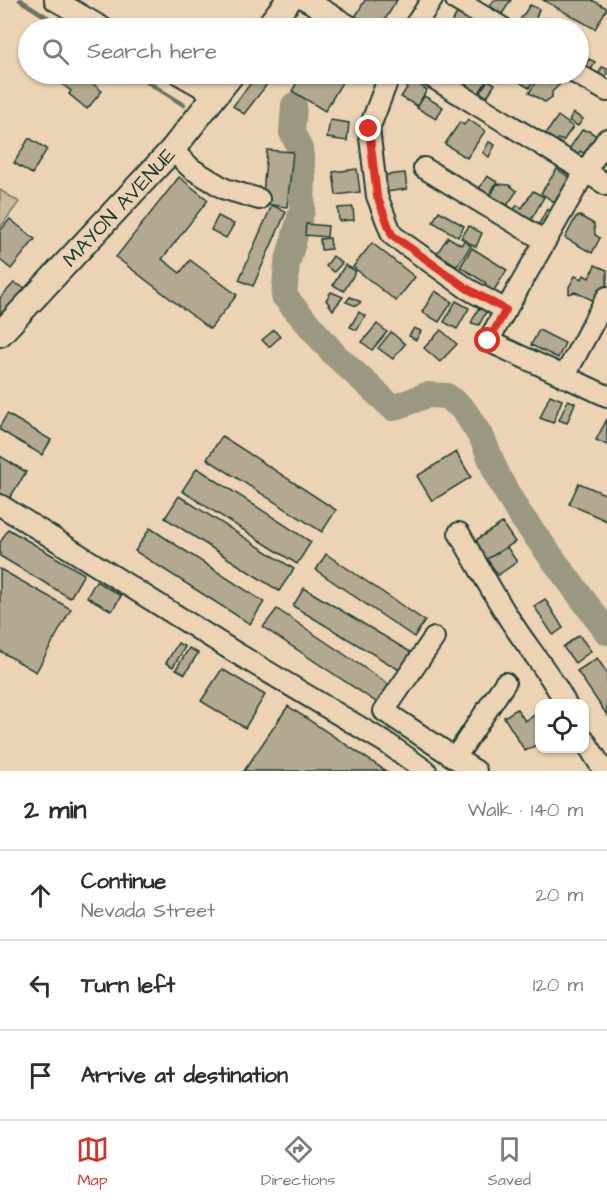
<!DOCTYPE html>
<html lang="en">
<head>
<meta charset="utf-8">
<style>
  :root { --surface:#fff; --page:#f2f2f3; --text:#2b2b33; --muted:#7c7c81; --line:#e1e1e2; --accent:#d93025 }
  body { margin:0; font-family:"Architects Daughter",sans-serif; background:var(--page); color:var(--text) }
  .controls { position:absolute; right:18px; bottom:18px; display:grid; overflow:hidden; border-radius:12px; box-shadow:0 2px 4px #0004 }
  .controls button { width:54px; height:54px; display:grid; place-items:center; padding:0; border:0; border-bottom:2px solid var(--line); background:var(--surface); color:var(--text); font:30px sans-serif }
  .stop { position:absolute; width:18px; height:18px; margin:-14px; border:4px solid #d93025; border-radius:50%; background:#fff }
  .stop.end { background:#d93025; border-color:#fff; box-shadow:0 2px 6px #0008 }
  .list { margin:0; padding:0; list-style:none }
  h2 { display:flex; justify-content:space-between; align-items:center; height:78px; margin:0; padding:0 24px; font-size:26px }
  h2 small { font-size:20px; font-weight:400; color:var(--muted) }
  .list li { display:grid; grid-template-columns:39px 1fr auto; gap:18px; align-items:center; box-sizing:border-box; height:90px; padding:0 24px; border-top:2px solid var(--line) }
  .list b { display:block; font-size:22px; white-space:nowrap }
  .list p { margin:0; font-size:20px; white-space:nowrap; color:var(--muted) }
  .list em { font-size:20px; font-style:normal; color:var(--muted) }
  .icon { flex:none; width:33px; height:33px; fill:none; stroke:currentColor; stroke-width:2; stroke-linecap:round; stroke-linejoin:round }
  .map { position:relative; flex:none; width:607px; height:771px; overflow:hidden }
  .search { position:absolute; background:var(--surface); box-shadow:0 2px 4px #0004; left:18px; right:18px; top:18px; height:66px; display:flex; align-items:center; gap:15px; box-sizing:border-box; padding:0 21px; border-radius:33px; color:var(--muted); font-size:22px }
  .sheet { height:348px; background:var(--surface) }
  nav { display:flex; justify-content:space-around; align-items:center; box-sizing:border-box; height:84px; border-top:2px solid var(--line); background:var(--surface); font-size:16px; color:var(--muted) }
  nav a { display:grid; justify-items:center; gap:3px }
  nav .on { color:var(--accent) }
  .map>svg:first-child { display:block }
</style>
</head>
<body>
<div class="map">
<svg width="607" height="771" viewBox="0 0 607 771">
  <rect width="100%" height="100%" fill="#ebd3b3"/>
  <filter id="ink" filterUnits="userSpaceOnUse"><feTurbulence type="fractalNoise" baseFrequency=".0167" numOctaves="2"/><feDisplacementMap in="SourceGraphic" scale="12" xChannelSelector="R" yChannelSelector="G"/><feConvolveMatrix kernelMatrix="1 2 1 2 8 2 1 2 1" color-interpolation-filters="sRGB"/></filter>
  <g filter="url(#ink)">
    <!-- green -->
    <polygon fill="#caba9e" stroke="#747c69" stroke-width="1.5" points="0,190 19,202 0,228"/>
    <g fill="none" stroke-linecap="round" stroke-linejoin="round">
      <!-- stream -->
      <g stroke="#697462" stroke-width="4.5">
        <polyline points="20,0 64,28"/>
        <polyline points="135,74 184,105"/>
      </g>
      <!-- river -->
      <polyline stroke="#9a9881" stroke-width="26" points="294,105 292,132 300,149 303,175 302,210 287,264 284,296 335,355 393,408 427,395 447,396 464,410 483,440 498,477 518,512 607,632"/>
    </g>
    <!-- building -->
    <g fill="#b2a990" stroke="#1f3d34" stroke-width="1.5">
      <polygon points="365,0 397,0 380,28 370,28 354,19"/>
      <polygon points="494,0 511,0 502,14 490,6"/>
      <polygon points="543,0 592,0 607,8 595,29"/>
      <polygon points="530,5 539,9 536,18 538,23 535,28 516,28 517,24"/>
      <polygon points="459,10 471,18 465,28 448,28"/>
      <polygon points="545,18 551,19 557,23 553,28 538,28"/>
      <polygon points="589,59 595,62 591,70 584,67"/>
      <polygon points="602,67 607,69 606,81 597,77"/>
      <polygon points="258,74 275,74 244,114 233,106"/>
      <polygon points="302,74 347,74 325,111 292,91"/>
      <polygon points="461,74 491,74 477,96 463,88 465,85 458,81 461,76 460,75"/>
      <polygon points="512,74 537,74 540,75 535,78 529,88 521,83 523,80 516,75 515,78 512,76"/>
      <polygon points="541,74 560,74 566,78 552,92 552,97 545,102 529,93"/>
      <polygon points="83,76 102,91 87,109 69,94 71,91 63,85 70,77 74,80 76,77 79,80"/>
      <polygon points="412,80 427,90 417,106 401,97"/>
      <polygon points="488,80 495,84 487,97 480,92"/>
      <polygon points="424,96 443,107 436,119 417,108"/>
      <polygon points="573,113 583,119 578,126 569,121"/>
      <polygon points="558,116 573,127 563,141 558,139 556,142 545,135"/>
      <polygon points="468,119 485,131 467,158 445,144 460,122 464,125"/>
      <polygon points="330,120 349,123 347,141 327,138"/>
      <polygon points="582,130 589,131 603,140 591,158 580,151 574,161 565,155"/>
      <polygon points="29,138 47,149 32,174 14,163"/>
      <polygon points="489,142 495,145 489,157 483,153"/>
      <polygon points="267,150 293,152 287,207 262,204"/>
      <polygon points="357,169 360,192 336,195 333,172"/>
      <polygon points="557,169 578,183 568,199 560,194 554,202 541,193"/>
      <polygon points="405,173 407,189 379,193 377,176"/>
      <polygon points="487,176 497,182 489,195 477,192"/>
      <polygon points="179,177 208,200 162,259 180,273 190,260 237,295 210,329 116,257"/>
      <polygon points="497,184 509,185 517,191 506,207 490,197"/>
      <polygon points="533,191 544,197 528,225 511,215 517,205 522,208"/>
      <polygon points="272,205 286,212 253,286 239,280"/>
      <polygon points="353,207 354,220 339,221 338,208"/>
      <polygon points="547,209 554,213 545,229 538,226"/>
      <polygon points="439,211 464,226 458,237 433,222"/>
      <polygon points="218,216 234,224 226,238 211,230"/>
      <polygon points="580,216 594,224 595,235 600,238 592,253 565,238 576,217"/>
      <polygon points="10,219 35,239 11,269 0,260 0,231"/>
      <polygon points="306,224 328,226 327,237 305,235"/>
      <polygon points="469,226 482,233 476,247 461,238"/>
      <polygon points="448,237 461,245 464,241 471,246 457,266 437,253"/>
      <polygon points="330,238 331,249 321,250 320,239"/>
      <polygon points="372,243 415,277 396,301 353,267"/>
      <polygon points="472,248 507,270 491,295 482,289 486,283 460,267"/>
      <polygon points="333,256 342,263 334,272 326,266"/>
      <polygon points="345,265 356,271 344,291 333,285"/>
      <polygon points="595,265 607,270 607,283 597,302 575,292 569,294 569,287 575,276 582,279 584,275 589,278"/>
      <polygon points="14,283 28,289 0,318 0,298"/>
      <polygon points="435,291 452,302 439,322 422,312"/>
      <polygon points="331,292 343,297 333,310 326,300"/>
      <polygon points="350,297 361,302 356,306 346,302"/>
      <polygon points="456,301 469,308 457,329 444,322"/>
      <polygon points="478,309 487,310 479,325 471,323"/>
      <polygon points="359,312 365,316 357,330 350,327"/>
      <polygon points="377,324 387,332 372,350 362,342"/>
      <polygon points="414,328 421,331 416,340 409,336"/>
      <polygon points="274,330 280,337 269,347 262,340"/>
      <polygon points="441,330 457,344 440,362 424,348"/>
      <polygon points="539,330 565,343 558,358 531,345"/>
      <polygon points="391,332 405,344 393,359 378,348"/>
      <polygon points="550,395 562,400 553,423 540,418"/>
      <polygon points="568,400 575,403 567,423 559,420"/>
      <polygon points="7,414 51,440 42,455 0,430 0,426"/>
      <polygon points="607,419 607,445 596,440"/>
      <polygon points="222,436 336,510 322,532 207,459"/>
      <polygon points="456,452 471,477 432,501 417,476"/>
      <polygon points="0,456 26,472 9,499 0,494"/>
      <polygon points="197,468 311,542 297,564 182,491"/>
      <polygon points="579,483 607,495 607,521 569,504"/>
      <polygon points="179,496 294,569 279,591 165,518"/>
      <polygon points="502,523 515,542 482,563 470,544"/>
      <polygon points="150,528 264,602 250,624 135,551"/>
      <polygon points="8,529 84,574 70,598 0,556 0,543"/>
      <polygon points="507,547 517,562 498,575 487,559"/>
      <polygon points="326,554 425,621 414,637 316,570"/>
      <polygon points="0,569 71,609 36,672 0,651"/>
      <polygon points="96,581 121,596 112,611 87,597"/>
      <polygon points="304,588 417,656 406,674 293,606"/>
      <polygon points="545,599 563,628 553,635 534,606"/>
      <polygon points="277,609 391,686 379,704 263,627"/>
      <polygon points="579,635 591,651 575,663 563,647"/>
      <polygon points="178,643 185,647 173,667 166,663"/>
      <polygon points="189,648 198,653 185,674 176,669"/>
      <polygon points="597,658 607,673 607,715 577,671"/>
      <polygon points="222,669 265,695 245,728 201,701"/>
      <polygon points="288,706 386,771 244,771"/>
      <polygon points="517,709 525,721 540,712 540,743 525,751 504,717"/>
    </g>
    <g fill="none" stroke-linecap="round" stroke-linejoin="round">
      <defs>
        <g id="minor">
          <polyline points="55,0 103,28"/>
          <polyline points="306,0 353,28"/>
          <polyline points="456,0 503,28"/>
          <polyline points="413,28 432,0"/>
          <polyline points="179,74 216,95"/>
          <polyline points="390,74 369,129 377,196 392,235 468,289 506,310"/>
          <polyline points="427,74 607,185"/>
          <polyline points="577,74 607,91"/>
          <polyline points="607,139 585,172 488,341 607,396"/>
          <polyline points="172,150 192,169 225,189 259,199"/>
          <polyline points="424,168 545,241"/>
          <polyline points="564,377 607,297"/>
          <polyline points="0,505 233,651 388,744 426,771"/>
          <path d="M459,533c18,31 35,63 55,93 17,26 38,50 52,78"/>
          <polyline points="434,638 384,711 455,758 505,683"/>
          <polyline points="584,739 604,771"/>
          <polyline points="455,758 476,771"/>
        </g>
        <g id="major">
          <polyline points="267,28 289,0"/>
          <path id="s1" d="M0,334l172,-184 60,-76"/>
        </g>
      </defs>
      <!-- minor casing -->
      <use href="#minor" stroke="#1f3d34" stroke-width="24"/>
      <!-- major casing -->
      <use href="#major" stroke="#1f3d34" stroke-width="28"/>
      <!-- minor -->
      <use href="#minor" stroke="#ebd3b3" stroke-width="20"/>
      <!-- major -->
      <use href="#major" stroke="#ebd3b3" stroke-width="24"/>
    </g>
  </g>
  <g fill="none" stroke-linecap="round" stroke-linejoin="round" filter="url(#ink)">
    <!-- route -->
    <polyline stroke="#d93025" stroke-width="8" points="369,129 377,196 392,235 468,289 506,310 488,341"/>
  </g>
  <g text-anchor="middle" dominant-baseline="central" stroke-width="4.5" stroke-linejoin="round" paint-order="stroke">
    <!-- street labels -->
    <g font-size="21" fill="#1f3d34" stroke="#ebd3b3">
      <text stroke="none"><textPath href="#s1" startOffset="174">MAYON AVENUE</textPath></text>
    </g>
  </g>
</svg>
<div class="controls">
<button><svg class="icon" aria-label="locate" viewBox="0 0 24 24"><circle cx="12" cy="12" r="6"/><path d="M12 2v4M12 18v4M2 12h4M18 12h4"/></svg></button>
</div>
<div class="stop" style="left:488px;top:341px"></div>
<div class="stop end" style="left:369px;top:129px"></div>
<div class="search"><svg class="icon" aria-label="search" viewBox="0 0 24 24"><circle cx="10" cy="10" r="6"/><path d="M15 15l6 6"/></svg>Search here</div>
</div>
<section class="sheet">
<h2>2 min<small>Walk · 140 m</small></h2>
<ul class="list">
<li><svg class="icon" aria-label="ahead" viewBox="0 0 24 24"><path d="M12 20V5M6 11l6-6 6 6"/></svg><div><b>Continue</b><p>Nevada Street</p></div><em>20 m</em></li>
<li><svg class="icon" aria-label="left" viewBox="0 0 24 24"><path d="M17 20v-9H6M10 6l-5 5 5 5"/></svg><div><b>Turn left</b></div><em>120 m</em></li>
<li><svg class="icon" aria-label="arrive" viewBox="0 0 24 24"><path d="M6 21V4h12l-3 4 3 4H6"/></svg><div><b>Arrive at destination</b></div></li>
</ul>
</section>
<nav>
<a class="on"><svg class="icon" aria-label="map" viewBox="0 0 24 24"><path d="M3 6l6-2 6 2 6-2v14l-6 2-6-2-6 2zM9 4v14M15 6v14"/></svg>Map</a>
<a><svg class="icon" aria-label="directions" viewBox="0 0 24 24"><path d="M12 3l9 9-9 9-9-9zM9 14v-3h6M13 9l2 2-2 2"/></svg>Directions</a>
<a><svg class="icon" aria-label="saved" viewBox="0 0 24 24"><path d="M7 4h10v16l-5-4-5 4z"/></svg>Saved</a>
</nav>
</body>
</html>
